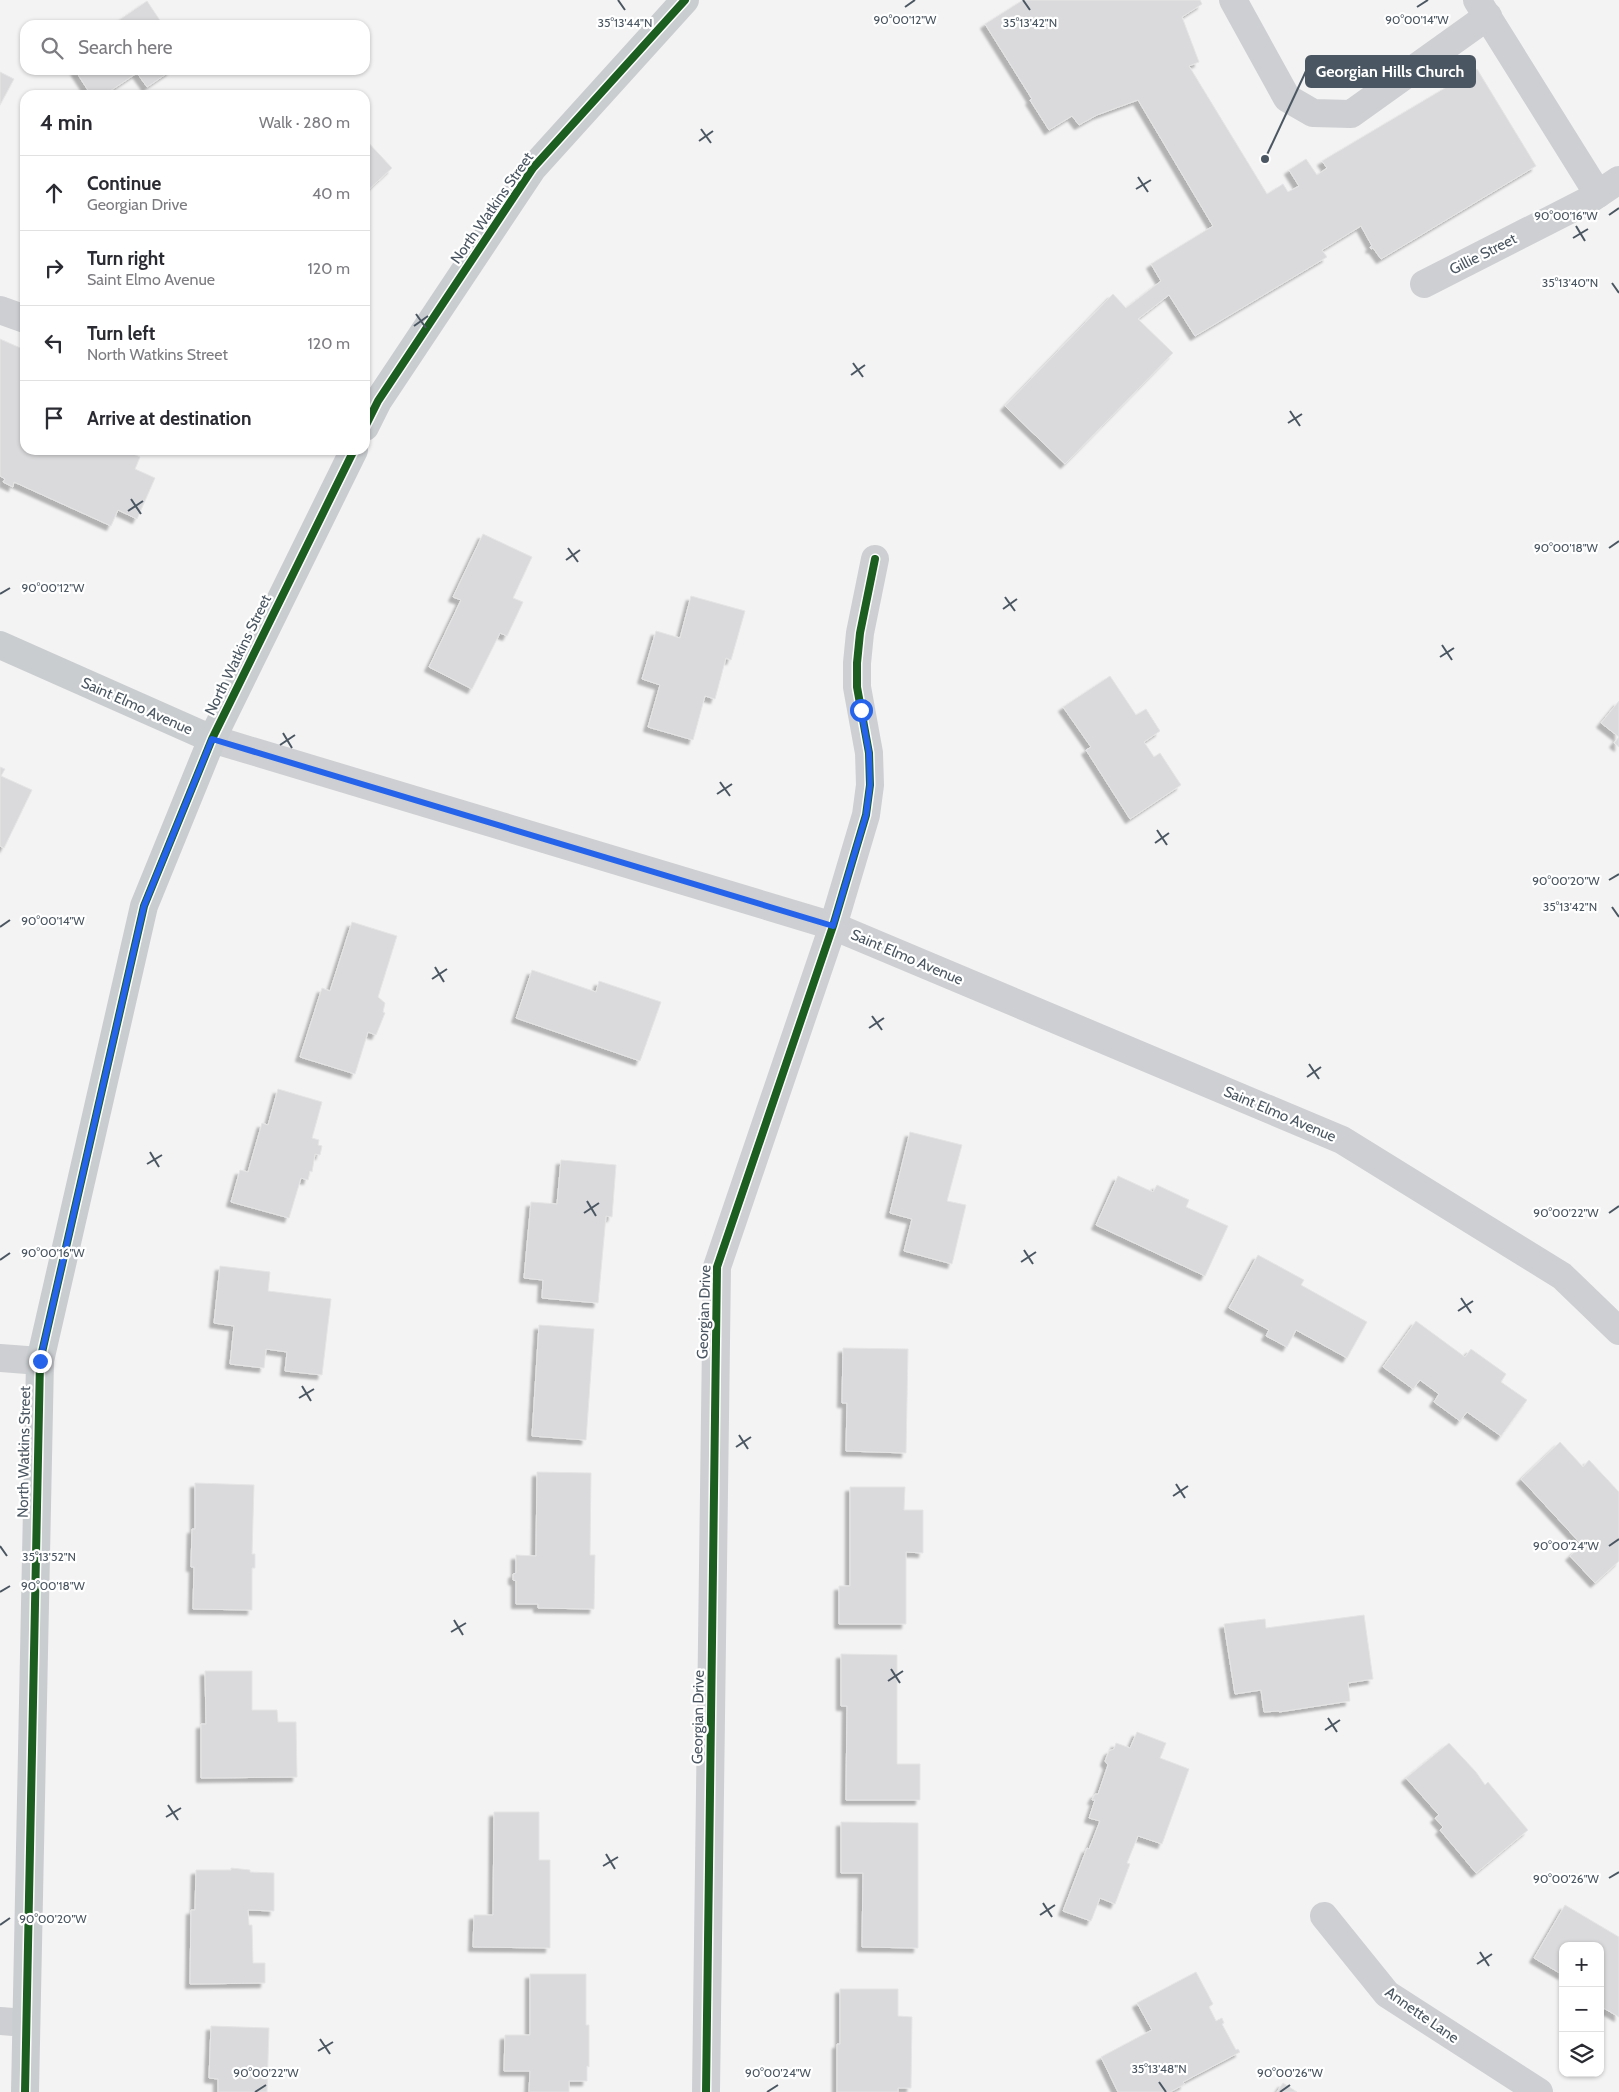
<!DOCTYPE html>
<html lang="en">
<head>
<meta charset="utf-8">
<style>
  :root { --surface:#fff; --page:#f7f7f7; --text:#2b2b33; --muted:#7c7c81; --line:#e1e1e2 }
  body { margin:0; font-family:Cabin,sans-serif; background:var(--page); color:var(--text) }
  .controls { position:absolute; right:15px; bottom:15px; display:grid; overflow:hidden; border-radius:10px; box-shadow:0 1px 4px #0004 }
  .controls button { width:45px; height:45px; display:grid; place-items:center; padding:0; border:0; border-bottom:1px solid var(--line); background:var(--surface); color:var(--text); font:25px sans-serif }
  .stop { position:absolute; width:15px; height:15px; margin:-11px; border:4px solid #2563eb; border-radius:50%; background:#fff }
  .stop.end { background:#2563eb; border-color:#fff; box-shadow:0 1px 5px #0008 }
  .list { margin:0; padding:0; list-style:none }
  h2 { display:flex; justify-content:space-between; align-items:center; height:65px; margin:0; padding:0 20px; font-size:21px }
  h2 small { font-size:16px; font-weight:400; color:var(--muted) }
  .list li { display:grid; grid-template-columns:32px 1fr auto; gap:15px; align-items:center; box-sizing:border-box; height:75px; padding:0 20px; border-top:1px solid var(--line) }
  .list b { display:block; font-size:19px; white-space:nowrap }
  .list p { margin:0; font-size:16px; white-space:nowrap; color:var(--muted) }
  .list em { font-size:16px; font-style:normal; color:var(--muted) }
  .icon { flex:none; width:28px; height:28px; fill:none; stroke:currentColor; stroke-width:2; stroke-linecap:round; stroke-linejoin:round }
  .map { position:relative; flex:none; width:1619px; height:2092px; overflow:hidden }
  .search { position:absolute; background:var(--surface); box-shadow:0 1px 4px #0004; left:20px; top:20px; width:350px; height:55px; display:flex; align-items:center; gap:12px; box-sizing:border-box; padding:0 18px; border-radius:15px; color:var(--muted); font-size:19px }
  .panel { position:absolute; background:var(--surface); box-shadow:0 1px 4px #0004; left:20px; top:90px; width:350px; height:365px; border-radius:15px }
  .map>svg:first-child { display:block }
</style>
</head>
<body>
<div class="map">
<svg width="1619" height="2092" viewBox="0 0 1619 2092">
  <defs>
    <filter id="shadow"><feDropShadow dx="-4.5" dy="4.5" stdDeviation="1" flood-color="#0004"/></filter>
  </defs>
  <rect width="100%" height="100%" fill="#f4f3f3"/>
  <!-- building -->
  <g fill="#dadadc" stroke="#e5e5e6" filter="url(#shadow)">
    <polygon points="1023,0 1200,0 1202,4 1182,17 1199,62 1189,66 1267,194 1283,184 1288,192 1299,186 1289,170 1306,159 1317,175 1327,168 1322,161 1477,69 1536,166 1381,259 1373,248 1371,249 1370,247 1372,246 1361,226 1322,250 1327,257 1195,336 1169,295 1138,319 1173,353 1065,464 1005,406 1113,294 1126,308 1161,281 1151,264 1213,226 1138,100 1097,115 1079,125 1072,116 1049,130 1030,100 1032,99 985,24"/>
    <polygon points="147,1 163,25 112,25"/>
    <polygon points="75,70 172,70 147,87 137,73 104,95 91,95"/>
    <polygon points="0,72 14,79 0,105"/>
    <polygon points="365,139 392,168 365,193"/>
    <polygon points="0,339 25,350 25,450 125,450 140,457 135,469 155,478 137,519 118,510 111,526 14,482 13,487 3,482 5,479 0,476"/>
    <polygon points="483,534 532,557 513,598 523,602 507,636 500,633 472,689 429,667 461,600 453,597"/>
    <polygon points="691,596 745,611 731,660 726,658 715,699 705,696 693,740 648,727 660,685 642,679 656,631 680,638"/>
    <polygon points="1110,676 1136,715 1146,709 1160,731 1144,742 1154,757 1160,753 1181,785 1130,819 1086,750 1091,747 1063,707"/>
    <polygon points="1619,701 1619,747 1614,743 1619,737 1601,723"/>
    <polygon points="0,767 5,769 1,776 32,790 4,848 0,846"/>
    <polygon points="352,922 397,936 378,997 385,1003 383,1012 385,1013 376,1035 368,1032 355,1074 300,1057 322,988 330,991"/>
    <polygon points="532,970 596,992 599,981 661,1002 640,1061 516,1018"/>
    <polygon points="278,1089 322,1102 312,1138 319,1140 318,1145 322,1146 320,1155 315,1154 312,1172 310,1171 308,1180 301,1178 289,1218 231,1202 240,1170 248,1172 262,1123 268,1125"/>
    <polygon points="910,1132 962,1145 947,1201 966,1205 952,1264 904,1251 912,1219 890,1213"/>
    <polygon points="561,1160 616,1165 612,1217 606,1216 598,1303 542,1298 543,1280 524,1278 531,1202 557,1204"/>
    <polygon points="1118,1176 1153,1192 1157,1185 1189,1200 1186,1207 1228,1226 1205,1276 1096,1225"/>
    <polygon points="1258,1255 1304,1280 1301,1285 1367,1322 1347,1358 1296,1330 1287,1347 1266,1336 1269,1330 1229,1308"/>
    <polygon points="220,1266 270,1272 268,1291 331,1299 322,1375 285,1371 287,1352 266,1349 264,1368 230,1364 234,1326 214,1323"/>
    <polygon points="1416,1321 1465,1357 1471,1349 1506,1374 1501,1382 1527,1400 1501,1436 1467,1412 1460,1421 1434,1402 1439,1394 1420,1380 1413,1389 1383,1367"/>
    <polygon points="539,1325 594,1329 586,1440 532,1436"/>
    <polygon points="843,1348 908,1349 906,1453 846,1451 847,1403 842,1403"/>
    <polygon points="1560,1442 1583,1467 1589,1460 1619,1492 1619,1561 1595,1583 1570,1556 1582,1545 1521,1479"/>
    <polygon points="537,1472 591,1473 590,1555 595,1555 594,1609 538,1608 538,1604 516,1604 516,1581 513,1580 513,1574 516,1573 516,1555 536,1556"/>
    <polygon points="195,1483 254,1485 252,1554 255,1554 255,1568 252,1568 252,1610 193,1609 194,1567 191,1567 192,1529 195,1529"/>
    <polygon points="850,1487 905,1487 904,1510 923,1510 923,1553 906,1552 906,1624 839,1624 839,1586 850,1586"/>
    <polygon points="1364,1615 1373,1679 1348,1683 1350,1701 1279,1712 1279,1711 1264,1712 1261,1690 1235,1694 1224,1624 1265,1619 1266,1628"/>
    <polygon points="841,1654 897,1655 897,1764 920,1764 920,1800 846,1800 847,1706 841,1706"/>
    <polygon points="205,1671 252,1671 252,1710 277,1710 278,1722 296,1722 297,1777 201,1778 201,1724 206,1724"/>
    <polygon points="1137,1732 1166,1743 1160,1758 1189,1769 1162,1844 1138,1836 1127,1863 1130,1864 1115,1904 1100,1898 1091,1921 1063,1911 1087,1848 1089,1849 1100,1821 1089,1818 1095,1800 1092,1800 1095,1794 1098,1794 1108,1765 1105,1761 1109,1751 1114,1749 1116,1743 1130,1748"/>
    <polygon points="1449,1743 1476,1772 1485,1785 1488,1782 1528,1830 1476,1873 1440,1830 1443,1827 1435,1818 1439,1815 1406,1778"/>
    <polygon points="494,1812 539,1812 539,1860 550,1860 550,1948 473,1947 474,1915 493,1915"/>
    <polygon points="841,1822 918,1823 918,1948 862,1947 863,1873 841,1873"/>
    <polygon points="231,1868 250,1870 250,1872 274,1873 274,1911 248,1910 249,1925 252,1925 253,1963 265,1963 265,1983 190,1984 191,1910 195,1910 196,1870 231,1870"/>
    <polygon points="1565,1905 1619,1937 1619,2017 1600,2006 1600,1946 1563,1946 1563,1975 1534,1958"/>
    <polygon points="1196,1972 1213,2004 1209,2007 1216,2021 1222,2018 1224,2023 1222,2024 1236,2050 1238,2049 1240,2052 1183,2082 1185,2084 1170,2092 1118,2092 1101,2057 1152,2030 1137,2003"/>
    <polygon points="530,1974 586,1974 586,2025 589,2025 589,2067 587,2066 587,2081 569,2081 569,2092 529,2092 530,2071 504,2071 505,2035 530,2035"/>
    <polygon points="840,1989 898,1989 898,2016 912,2017 911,2088 898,2088 898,2092 837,2092 837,2044 840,2044"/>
    <polygon points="211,2026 269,2028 267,2092 218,2092 218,2079 209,2078"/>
    <polygon points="1283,2083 1297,2092 1277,2092"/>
  </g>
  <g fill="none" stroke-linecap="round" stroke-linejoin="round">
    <!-- minor -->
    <g stroke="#cdcfd2" stroke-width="28">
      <polyline points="1233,0 1287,98 1313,113 1351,114 1488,16"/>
      <polyline points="1477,0 1598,194"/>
      <polyline points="1424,284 1589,200 1619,180"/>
      <polyline points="0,310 25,319"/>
      <polyline points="212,739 833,926 1342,1140 1562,1276 1619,1331"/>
      <polyline points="0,1358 40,1361"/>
      <polyline points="1324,1916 1387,1994 1539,2092"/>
      <polyline points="0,2021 26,2023"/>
      <polyline points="706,2092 717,1267 833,926 866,815 870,785 869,753 857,687 857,663 860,633 875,559"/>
    </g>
    <!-- major -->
    <g stroke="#cacdd0" stroke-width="28">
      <polyline points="365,427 378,401 533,168 685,0"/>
      <polyline points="0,645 212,739"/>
      <polyline points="25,2092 40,1361 144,906 212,739 354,450"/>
    </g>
    <defs>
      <g id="cycleway">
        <polyline points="365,427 378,401 533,168 685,0"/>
        <polyline points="25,2092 40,1361 144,906 212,739 354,450"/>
        <polyline points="706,2092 717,1267 833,926 866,815 870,785 869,753 857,687 857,663 860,633 875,559"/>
      </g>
    </defs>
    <!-- cycleway casing -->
    <use href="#cycleway" stroke="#fff" stroke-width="11"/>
    <!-- cycleway -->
    <use href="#cycleway" stroke="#1b5e20" stroke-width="8"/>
  </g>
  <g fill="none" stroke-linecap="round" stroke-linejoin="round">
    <!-- route -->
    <polyline stroke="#2563eb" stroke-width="6" points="40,1361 144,906 212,739 833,926 866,815 870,785 869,753 861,710"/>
  </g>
  <!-- ticks -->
  <path fill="none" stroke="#4a5661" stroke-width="2" d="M618,0l7,10M1023,0l7,10M905,7l10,-7M1417,7l11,-7M701,129l10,14M699,141l14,-10M1138,177l10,15M1136,189l15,-9M1609,215l10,-7M1576,226l9,15M1573,238l15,-9M1612,283l7,10M416,314l10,14M414,326l14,-10M853,363l10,14M851,375l14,-10M1290,411l10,15M1288,423l14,-9M131,499l10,15M128,511l15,-10M568,548l10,14M1609,548l10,-7M566,560l14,-10M0,594l10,-6M1005,597l10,14M1003,609l14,-10M1442,645l10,15M1440,657l14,-9M283,733l9,15M280,745l15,-10M720,782l10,14M717,794l15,-10M1157,830l10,15M1155,843l14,-10M1609,880l10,-6M1612,907l7,10M0,927l10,-7M435,967l9,15M432,979l15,-10M872,1016l10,14M869,1028l15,-10M1309,1064l10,15M1307,1077l14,-10M150,1152l9,15M147,1164l15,-9M587,1201l9,15M584,1213l15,-10M1609,1213l10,-7M1024,1250l9,14M0,1260l10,-7M1021,1262l15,-10M1461,1298l10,15M1458,1311l15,-10M302,1386l9,15M299,1398l15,-9M739,1435l9,14M736,1447l15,-10M1176,1484l9,14M1173,1496l15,-10M0,1546l7,10M1609,1546l10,-7M0,1592l10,-6M454,1620l9,15M451,1632l15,-9M891,1669l9,14M888,1681l15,-10M1328,1718l9,14M1325,1730l15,-10M168,1805l10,15M166,1817l15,-9M606,1854l9,15M603,1866l15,-9M1609,1878l10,-6M1043,1903l9,14M1040,1915l15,-10M0,1925l10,-7M1480,1952l9,14M1477,1964l15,-10M320,2039l10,15M318,2051l15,-9M1159,2082l7,10M255,2092l11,-7M767,2092l11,-7M1280,2092l10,-7"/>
  <g text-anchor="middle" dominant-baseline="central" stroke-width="4.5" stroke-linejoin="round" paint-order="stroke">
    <!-- street labels -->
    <g font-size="15" fill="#4a5661" stroke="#fff">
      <text transform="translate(492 208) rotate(-55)">North Watkins Street</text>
      <text transform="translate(1483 254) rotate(-27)">Gillie Street</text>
      <text transform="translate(238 655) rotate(-64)">North Watkins Street</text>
      <text transform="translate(137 706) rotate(24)">Saint Elmo Avenue</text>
      <text transform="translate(907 957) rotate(23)">Saint Elmo Avenue</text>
      <text transform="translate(1280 1114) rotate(23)">Saint Elmo Avenue</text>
      <text transform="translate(704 1312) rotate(-88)">Georgian Drive</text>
      <text transform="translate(24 1452) rotate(-89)">North Watkins Street</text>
      <text transform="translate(698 1717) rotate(-89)">Georgian Drive</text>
      <text transform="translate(1422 2015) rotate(35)">Annette Lane</text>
    </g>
  </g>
  <g font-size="12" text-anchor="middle" fill="#4a5661" stroke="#fff" stroke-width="4.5" stroke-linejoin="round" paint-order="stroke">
    <text x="905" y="24">90°00'12"W</text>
    <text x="1417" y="24">90°00'14"W</text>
    <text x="625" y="27">35°13'44"N</text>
    <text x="1030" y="27">35°13'42"N</text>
    <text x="1566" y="220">90°00'16"W</text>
    <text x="1570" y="287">35°13'40"N</text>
    <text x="1566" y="552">90°00'18"W</text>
    <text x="53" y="592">90°00'12"W</text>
    <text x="1566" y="885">90°00'20"W</text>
    <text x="1570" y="911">35°13'42"N</text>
    <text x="53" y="925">90°00'14"W</text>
    <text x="1566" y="1217">90°00'22"W</text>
    <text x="53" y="1257">90°00'16"W</text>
    <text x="1566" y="1550">90°00'24"W</text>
    <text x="49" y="1561">35°13'52"N</text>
    <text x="53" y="1590">90°00'18"W</text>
    <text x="1566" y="1883">90°00'26"W</text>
    <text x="53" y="1923">90°00'20"W</text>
    <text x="1159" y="2073">35°13'48"N</text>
    <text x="266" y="2077">90°00'22"W</text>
    <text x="778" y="2077">90°00'24"W</text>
    <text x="1290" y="2077">90°00'26"W</text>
  </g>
  <!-- callouts -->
  <path fill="none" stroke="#4a5661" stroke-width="2" d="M1265 159L1306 71"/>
  <circle fill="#4a5661" stroke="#fff" stroke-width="2" cx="1265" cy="159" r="5"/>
  <rect fill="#4a5661" stroke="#4a5661" stroke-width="2" x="1306" y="56" width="169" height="31" rx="5"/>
  <g font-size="16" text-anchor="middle" font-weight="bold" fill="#fff">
    <text x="1390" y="77">Georgian Hills Church</text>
  </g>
</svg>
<div class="controls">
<button>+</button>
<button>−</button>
<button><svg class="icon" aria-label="layers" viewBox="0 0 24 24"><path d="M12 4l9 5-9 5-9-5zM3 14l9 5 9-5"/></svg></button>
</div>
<div class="stop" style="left:861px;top:710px"></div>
<div class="stop end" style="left:40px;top:1361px"></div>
<div class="search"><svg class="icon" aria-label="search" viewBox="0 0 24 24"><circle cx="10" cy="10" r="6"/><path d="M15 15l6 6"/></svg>Search here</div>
<section class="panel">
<h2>4 min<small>Walk · 280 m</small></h2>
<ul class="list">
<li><svg class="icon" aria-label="ahead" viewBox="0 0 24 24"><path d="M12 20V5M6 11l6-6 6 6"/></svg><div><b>Continue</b><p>Georgian Drive</p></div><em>40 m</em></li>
<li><svg class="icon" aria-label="right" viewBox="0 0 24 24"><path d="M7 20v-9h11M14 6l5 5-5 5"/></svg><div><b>Turn right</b><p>Saint Elmo Avenue</p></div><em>120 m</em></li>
<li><svg class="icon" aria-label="left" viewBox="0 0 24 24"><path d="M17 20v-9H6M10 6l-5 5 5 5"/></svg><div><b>Turn left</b><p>North Watkins Street</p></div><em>120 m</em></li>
<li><svg class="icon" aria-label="arrive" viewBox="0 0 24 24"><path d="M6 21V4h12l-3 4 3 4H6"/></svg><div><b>Arrive at destination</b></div></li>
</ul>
</section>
</div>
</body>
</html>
